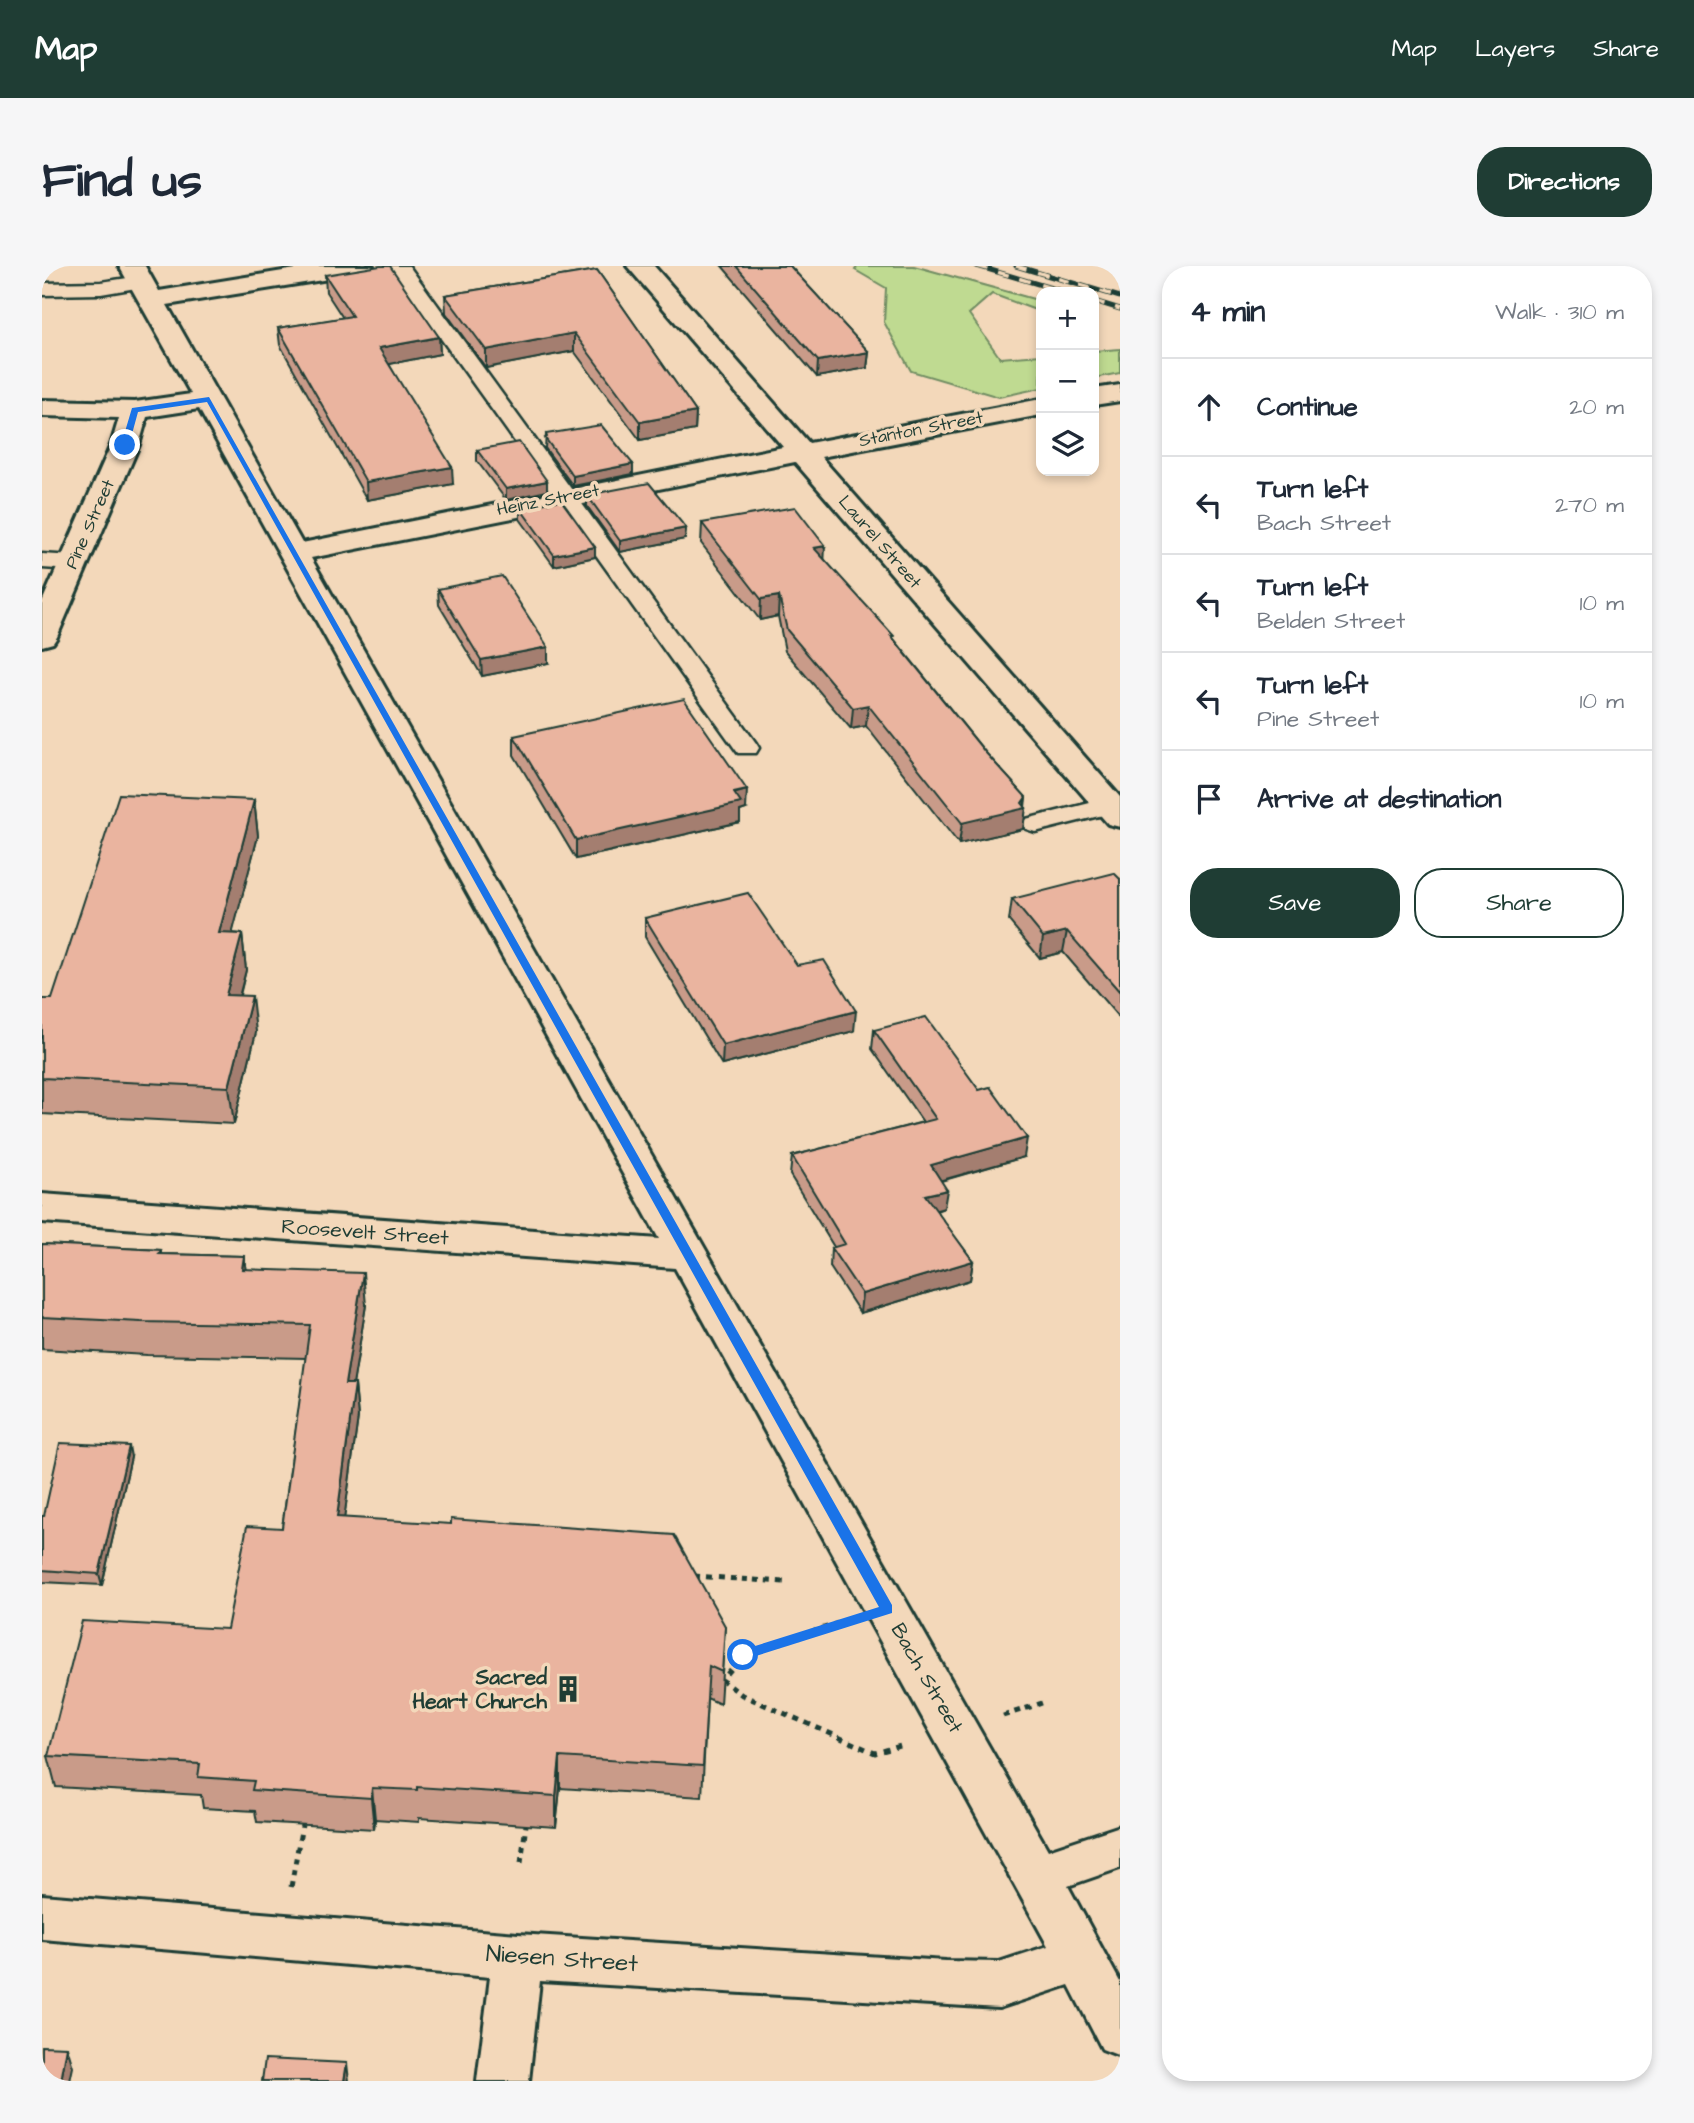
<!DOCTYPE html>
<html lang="en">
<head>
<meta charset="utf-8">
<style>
  :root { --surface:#fff; --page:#f6f6f7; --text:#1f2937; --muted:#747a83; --line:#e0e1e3; --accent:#1f3d34 }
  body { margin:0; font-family:"Architects Daughter",sans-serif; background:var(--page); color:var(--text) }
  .controls { position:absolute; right:21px; top:21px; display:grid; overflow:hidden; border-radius:14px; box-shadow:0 4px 10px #0003 }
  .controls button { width:63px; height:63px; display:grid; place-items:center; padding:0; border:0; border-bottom:2px solid var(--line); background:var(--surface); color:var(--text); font:35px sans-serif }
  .stop { position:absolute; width:21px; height:21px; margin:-16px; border:5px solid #1a73e8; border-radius:50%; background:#fff }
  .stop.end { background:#1a73e8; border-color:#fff; box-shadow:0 2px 7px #0008 }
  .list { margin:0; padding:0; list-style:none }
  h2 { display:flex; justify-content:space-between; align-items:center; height:91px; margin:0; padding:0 28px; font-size:30px }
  h2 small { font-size:23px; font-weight:400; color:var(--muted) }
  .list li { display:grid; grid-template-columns:46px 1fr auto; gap:21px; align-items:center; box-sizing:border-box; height:98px; padding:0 28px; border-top:2px solid var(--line) }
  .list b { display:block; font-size:26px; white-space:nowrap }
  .list p { margin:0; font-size:23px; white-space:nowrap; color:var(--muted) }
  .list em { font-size:23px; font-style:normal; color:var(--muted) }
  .actions { display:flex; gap:14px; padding:21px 28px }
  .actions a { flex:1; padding:16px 0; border:2px solid var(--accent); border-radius:28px; text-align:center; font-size:24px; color:var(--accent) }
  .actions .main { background:var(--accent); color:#fff }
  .icon { flex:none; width:38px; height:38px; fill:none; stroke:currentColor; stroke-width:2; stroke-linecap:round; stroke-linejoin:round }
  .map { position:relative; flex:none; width:1078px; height:1815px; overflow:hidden; border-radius:28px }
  header { display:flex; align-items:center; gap:42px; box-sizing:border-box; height:98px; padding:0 35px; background:var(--accent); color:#fff }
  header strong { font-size:33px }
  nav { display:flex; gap:38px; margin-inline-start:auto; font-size:24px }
  .intro { display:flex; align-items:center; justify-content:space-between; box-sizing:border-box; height:168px; padding:0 42px }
  h1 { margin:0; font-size:49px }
  .button { padding:18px 32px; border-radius:28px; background:var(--accent); color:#fff; font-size:24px; font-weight:700 }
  main { display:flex; gap:42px; padding:0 42px }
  aside { flex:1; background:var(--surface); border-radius:28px; box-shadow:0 4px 10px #0003 }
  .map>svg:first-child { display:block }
</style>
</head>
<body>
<header>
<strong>Map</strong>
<nav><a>Map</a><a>Layers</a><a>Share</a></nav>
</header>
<div class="intro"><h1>Find us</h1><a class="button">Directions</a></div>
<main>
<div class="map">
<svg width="1078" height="1815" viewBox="0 0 1078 1815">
  <rect width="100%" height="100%" fill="#f3d8ba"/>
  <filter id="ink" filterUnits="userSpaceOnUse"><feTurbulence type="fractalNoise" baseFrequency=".0143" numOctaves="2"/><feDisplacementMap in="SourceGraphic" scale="14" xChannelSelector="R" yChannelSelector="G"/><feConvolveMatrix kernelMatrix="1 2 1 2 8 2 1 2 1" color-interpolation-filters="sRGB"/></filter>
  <g filter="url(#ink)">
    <!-- green -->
    <g fill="#bfda91" stroke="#6f8c62" stroke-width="2">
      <polygon points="816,0 872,0 999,35 999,46 950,28 927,48 958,92 999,89 999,122 957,131 869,105 842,56 844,22 813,4"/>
      <polygon points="1078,83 1078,107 1052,112 1052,85"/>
    </g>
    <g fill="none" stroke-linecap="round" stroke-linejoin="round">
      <defs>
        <g id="service">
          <polygon points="347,0 367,0 714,477 717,482 714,487 696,487"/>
          <polygon points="99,10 106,12 109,16 106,20 59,28 0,29 0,17 59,16"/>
          <polygon points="0,288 31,290 42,297 31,304 0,302"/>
          <polygon points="1068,532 1077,535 1077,545 993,566 984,563 980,558 984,553"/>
        </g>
        <g id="minor">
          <polygon points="77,0 103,0 117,25 272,0 331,0 327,5 318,8 125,39 260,277 741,181 585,0 612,0 767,177 999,133 999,149 779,191 1078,531 1078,561 1066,558 753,196 269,292 1006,1584 1078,1560 1078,1602 1026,1620 1078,1716 1078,1790 1060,1783 1027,1719 957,1742 498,1715 487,1815 435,1815 448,1711 0,1673 0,1629 476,1668 904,1695 957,1696 1006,1680 633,1002 0,956 0,928 617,973 157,143 105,151 97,179 15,371 11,377 0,380 0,336 69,179 77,152 0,150 0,134 93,136 149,128"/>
          <polygon points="1078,119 1078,135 1052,139 1052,123"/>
        </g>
      </defs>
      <!-- service casing -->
      <use href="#service" stroke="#1f3d34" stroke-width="5"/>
      <!-- minor casing -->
      <use href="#minor" stroke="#1f3d34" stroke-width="6"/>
      <!-- path -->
      <g stroke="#1f3d34" stroke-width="5" stroke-dasharray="6 6" stroke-linecap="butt">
        <polyline points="652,1310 742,1316"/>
        <polyline points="797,1357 701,1389 680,1414 700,1429 833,1487 862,1479"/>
        <polyline points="961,1450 1000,1437"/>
        <polyline points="479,1597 484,1559"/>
        <polyline points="249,1621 260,1559"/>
      </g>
      <!-- service -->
      <use href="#service" fill="#f3d8ba" fill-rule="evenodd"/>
      <!-- minor -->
      <use href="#minor" fill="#f3d8ba" fill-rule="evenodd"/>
      <defs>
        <g id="rail">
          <polyline points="935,0 1023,26"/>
          <polyline points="974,0 1078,31"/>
          <polyline points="1052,35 1078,43"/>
        </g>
      </defs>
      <!-- rail casing -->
      <use href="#rail" stroke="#1f3d34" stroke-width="5"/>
      <!-- rail -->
      <use href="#rail" stroke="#f3d8ba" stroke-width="3.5" stroke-dasharray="11" stroke-linecap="butt"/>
    </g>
    <!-- wall -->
    <g fill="#c99b89" stroke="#1f3d34" stroke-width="2">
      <polygon points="680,0 748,0 827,86 825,102 775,111"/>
      <polygon points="555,4 654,146 653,164 598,174 532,85 444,102 404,47 403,29"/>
      <polygon points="283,9 397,71 398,88 347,98 411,218 325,234 238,79 236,62 301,52 284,26"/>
      <polygon points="504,168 591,198 591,208 531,220 503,182"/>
      <polygon points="435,184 505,225 464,234 435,195"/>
      <polygon points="545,229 644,262 643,273 578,286 545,240"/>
      <polygon points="478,242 553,291 512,300 478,253"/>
      <polygon points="660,257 782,293 852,373 943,486 984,531 981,563 917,578 824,460 809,463 743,385 736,350 718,354 659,277"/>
      <polygon points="396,323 506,397 440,410 397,339"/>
      <polygon points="472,470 704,543 698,545 698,556 534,593 472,489"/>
      <polygon points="212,534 216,570 190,667 200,668 204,704 198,729 214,766 192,858 0,848 0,733 10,733"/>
      <polygon points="1078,613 1078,753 1021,686 998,692 967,655 970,633"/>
      <polygon points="603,652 755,699 812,765 680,799 603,671"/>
      <polygon points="832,764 982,891 899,915 902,942 894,945 931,995 928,1014 818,1047 788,1001 789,982 792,981 748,909 750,890 881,856 830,783"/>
      <polygon points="0,978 119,984 119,988 202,990 203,1003 324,1039 311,1118 313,1118 316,1151 302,1252 683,1360 678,1438 665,1432 660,1531 518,1522 514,1561 377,1552 377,1556 333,1553 332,1563 215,1556 213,1545 161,1542 159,1529 14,1521 6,1490 185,1363 240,1262 264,1092 105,1089 0,1083"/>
      <polygon points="89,1191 60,1319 0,1316 0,1250 2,1250"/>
    </g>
    <!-- shaded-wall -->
    <g fill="#a47e6f" stroke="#1f3d34" stroke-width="2">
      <polygon points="532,67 532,85 444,102 444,84"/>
      <polygon points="397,71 398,88 338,100 337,82"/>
      <polygon points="827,86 825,102 775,111 776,95"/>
      <polygon points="654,146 653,164 598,174 598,156"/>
      <polygon points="591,198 591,208 531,220 531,210"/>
      <polygon points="410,201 411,218 325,234 324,216"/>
      <polygon points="505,215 505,225 464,234 464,223"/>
      <polygon points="644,262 643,273 578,286 578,275"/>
      <polygon points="783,280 782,301 772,282"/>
      <polygon points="553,281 553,291 512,300 512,289"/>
      <polygon points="737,330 736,350 718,354 719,333"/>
      <polygon points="506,381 506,397 440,410 439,394"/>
      <polygon points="826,439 824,460 809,463 811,442"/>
      <polygon points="705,524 704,543 698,545 698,556 534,593 534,574"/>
      <polygon points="984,531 982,542 984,542 981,563 917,578 920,557 980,537"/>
      <polygon points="212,534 216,570 181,703 177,667"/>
      <polygon points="1025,665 1021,686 998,692 1001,671"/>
      <polygon points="200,668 204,704 188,765 184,729"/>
      <polygon points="210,730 214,766 192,858 187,821"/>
      <polygon points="814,745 812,765 680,799 681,779"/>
      <polygon points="985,872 982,891 886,918 889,899"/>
      <polygon points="905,924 902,942 881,948 883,929"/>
      <polygon points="202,990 206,1022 200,1003"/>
      <polygon points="931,995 928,1014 818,1047 820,1028"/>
      <polygon points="321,1007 324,1039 306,1150 303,1118"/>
      <polygon points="313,1118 316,1151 298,1283 295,1251"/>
      <polygon points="87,1180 89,1191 60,1319 57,1308"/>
      <polygon points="518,1491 518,1522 514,1561 514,1530"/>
      <polygon points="330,1522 333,1553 332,1563 329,1532"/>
      <polygon points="25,1781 31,1801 28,1815 19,1815"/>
      <polygon points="305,1797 307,1815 302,1815"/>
    </g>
    <!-- building -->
    <g fill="#eab49f" stroke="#1f3d34" stroke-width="2">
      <polygon points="338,0 348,0 397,71 337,82 410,201 324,216 236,62 310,50 283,9"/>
      <polygon points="694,0 748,0 827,86 776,95"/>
      <polygon points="555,4 654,146 598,156 532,67 444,84 403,29"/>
      <polygon points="559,159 591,198 531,210 503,172 505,171 504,168"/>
      <polygon points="477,176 505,215 464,223 435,184"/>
      <polygon points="607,217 644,262 578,275 545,229"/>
      <polygon points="519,234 553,281 512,289 478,242"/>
      <polygon points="753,241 783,280 772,282 852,370 849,370 943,486 984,531 980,537 984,542 920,557 826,439 811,442 745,364 737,330 719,333 660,257"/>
      <polygon points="460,310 506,381 439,394 396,323"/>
      <polygon points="642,433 705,524 692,527 699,537 534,574 472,470"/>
      <polygon points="77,528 212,534 177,667 200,668 184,729 210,730 187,821 0,812 0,733 10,733"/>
      <polygon points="1072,607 1078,613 1078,726 1025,665 1001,671 970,633"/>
      <polygon points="706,627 755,699 782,694 814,745 681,779 603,652"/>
      <polygon points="884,751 937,824 948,821 985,872 889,899 905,924 883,929 931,995 820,1028 789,982 803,978 750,890 894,853 832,764"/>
      <polygon points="0,978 119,984 117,988 202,990 200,1003 321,1007 303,1118 313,1118 295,1251 409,1258 409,1253 632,1269 683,1360 680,1406 667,1400 661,1500 518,1491 514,1530 375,1521 375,1524 330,1522 329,1532 210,1524 212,1515 156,1511 158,1498 6,1490 40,1355 185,1363 205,1260 240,1262 268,1059 99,1056 0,1051"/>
      <polygon points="18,1177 87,1180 57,1308 0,1304 0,1250 2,1250"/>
      <polygon points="0,1780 25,1781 19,1815 0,1815"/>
      <polygon points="223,1793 305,1797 302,1815 220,1815"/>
    </g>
  </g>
  <!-- route -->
  <polygon fill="#1a73e8" points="167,131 850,1339 850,1347 701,1394 697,1393 697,1385 837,1341 165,136 96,146 87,179 83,182 79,179 90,142"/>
  <!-- icons -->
  <defs>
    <symbol id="building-bare" viewBox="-9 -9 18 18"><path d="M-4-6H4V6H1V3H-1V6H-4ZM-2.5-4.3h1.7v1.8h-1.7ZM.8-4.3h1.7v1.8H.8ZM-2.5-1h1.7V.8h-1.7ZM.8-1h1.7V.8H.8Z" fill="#1f3d34" stroke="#f3d8ba" stroke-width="2.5" paint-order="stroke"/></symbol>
  </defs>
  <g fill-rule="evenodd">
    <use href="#building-bare" x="507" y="1404" width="38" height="38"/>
  </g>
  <g text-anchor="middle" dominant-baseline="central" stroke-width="7" stroke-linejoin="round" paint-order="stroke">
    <!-- far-street labels -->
    <g font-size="18" fill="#1f3d34" stroke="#f3d8ba">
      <text transform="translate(879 163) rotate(-11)">Stanton Street</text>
      <text transform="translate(506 234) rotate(-11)">Heinz Street</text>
      <text transform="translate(48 258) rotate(-66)">Pine Street</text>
      <text transform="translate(838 276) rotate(49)">Laurel Street</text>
    </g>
    <!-- street labels -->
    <g font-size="21" fill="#1f3d34" stroke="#f3d8ba">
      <text transform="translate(323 966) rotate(4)">Roosevelt Street</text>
      <text transform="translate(885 1412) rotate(60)">Bach Street</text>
    </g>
    <!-- poi labels -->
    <g font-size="21" font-weight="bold" fill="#1f3d34" stroke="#f3d8ba" text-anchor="end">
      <text x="505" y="1411">Sacred<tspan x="505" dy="24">Heart Church</tspan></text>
    </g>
    <!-- near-street labels -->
    <g font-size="24" fill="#1f3d34" stroke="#f3d8ba">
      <text transform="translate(520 1693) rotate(4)">Niesen Street</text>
    </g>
  </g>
</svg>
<div class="controls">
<button>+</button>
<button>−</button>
<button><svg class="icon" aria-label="layers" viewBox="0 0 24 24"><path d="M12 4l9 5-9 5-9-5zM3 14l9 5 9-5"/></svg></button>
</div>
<div class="stop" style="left:701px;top:1389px"></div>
<div class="stop end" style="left:83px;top:179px"></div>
</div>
<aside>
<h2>4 min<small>Walk · 310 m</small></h2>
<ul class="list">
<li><svg class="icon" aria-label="ahead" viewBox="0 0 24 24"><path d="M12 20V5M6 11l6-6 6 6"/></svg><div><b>Continue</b></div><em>20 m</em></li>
<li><svg class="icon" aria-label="left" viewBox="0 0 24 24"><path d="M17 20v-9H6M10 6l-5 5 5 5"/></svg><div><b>Turn left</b><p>Bach Street</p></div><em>270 m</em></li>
<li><svg class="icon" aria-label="left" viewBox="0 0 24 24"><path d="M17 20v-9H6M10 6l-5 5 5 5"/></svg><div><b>Turn left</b><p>Belden Street</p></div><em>10 m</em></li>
<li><svg class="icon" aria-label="left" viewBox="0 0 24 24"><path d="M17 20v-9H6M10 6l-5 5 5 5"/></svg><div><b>Turn left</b><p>Pine Street</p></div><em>10 m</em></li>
<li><svg class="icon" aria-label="arrive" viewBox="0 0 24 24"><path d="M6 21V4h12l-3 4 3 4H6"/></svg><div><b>Arrive at destination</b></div></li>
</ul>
<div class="actions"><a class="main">Save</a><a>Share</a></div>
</aside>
</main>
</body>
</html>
